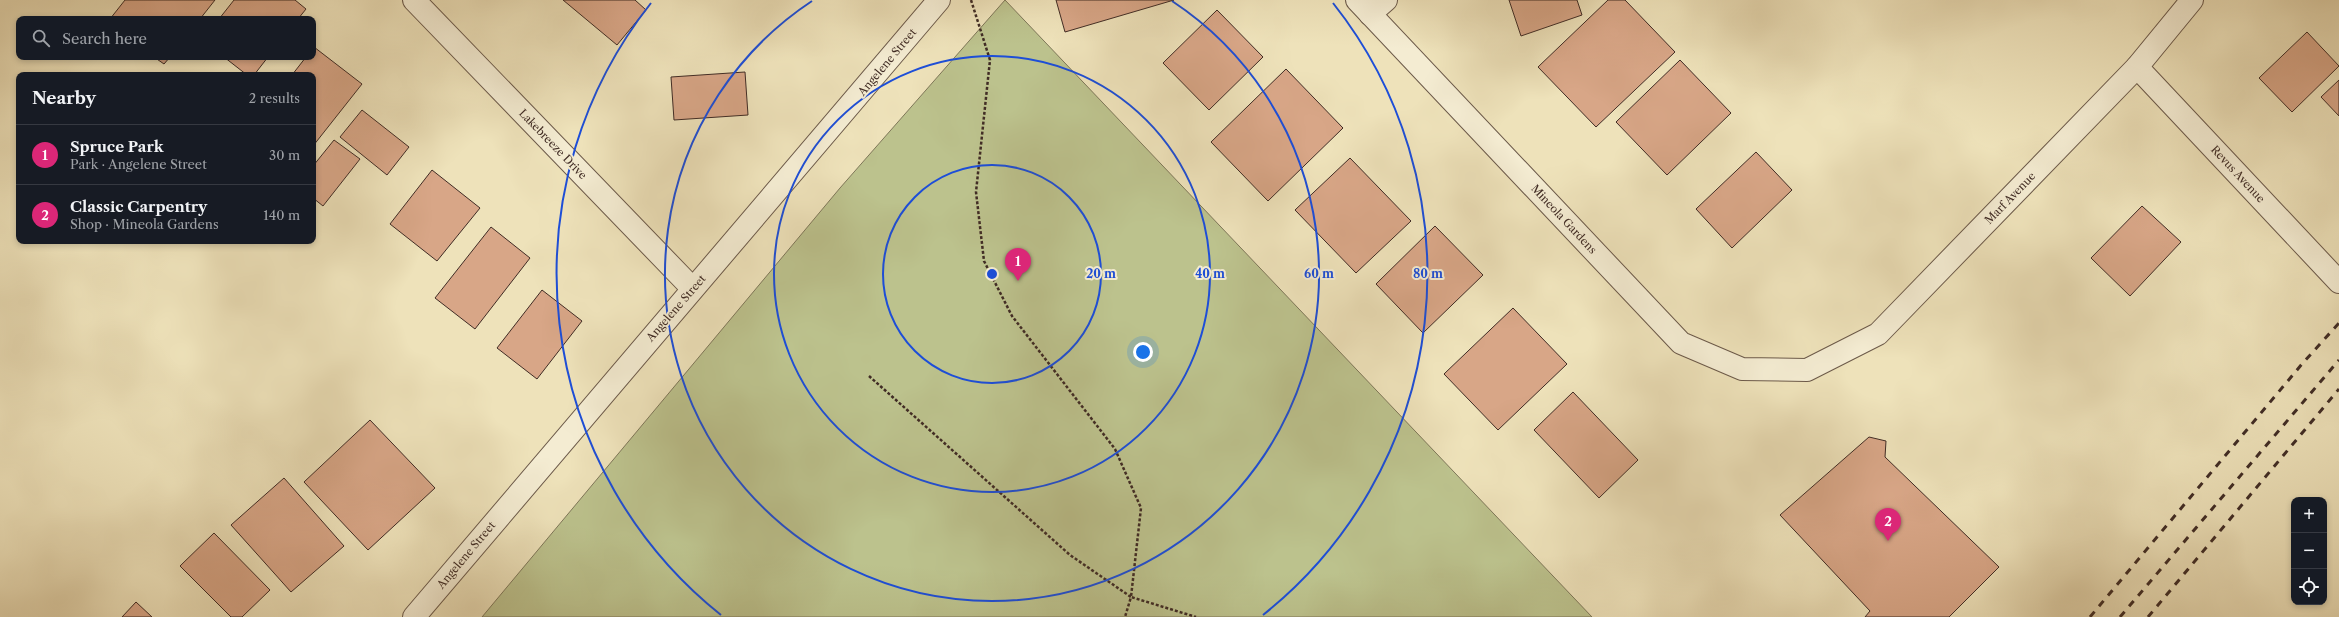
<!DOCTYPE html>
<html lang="en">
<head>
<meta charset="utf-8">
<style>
  :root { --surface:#171b24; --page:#242831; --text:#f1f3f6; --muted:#9ea1a6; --line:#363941; --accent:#db2777 }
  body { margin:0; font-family:"Libre Caslon Text",serif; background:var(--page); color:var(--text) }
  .controls { position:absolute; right:12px; bottom:12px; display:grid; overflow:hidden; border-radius:8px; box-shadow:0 2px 6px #0003 }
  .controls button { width:36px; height:36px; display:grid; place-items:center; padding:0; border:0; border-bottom:1px solid var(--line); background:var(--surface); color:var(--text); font:20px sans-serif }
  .you { position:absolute; left:1143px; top:352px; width:14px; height:14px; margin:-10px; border:3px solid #fff; border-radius:50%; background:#1a73e8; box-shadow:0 0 0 6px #1a73e833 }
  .badge { display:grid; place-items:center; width:26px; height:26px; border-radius:50%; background:var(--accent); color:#fff; font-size:13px; font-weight:700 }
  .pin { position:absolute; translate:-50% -33px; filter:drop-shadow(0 1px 2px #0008) }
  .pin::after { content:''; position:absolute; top:21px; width:14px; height:12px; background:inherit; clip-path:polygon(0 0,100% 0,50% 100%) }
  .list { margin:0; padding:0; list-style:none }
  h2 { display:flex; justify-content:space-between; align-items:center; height:52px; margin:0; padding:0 16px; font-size:17px }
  h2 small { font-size:13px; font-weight:400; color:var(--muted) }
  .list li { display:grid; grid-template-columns:26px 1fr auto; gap:12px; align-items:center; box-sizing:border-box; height:60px; padding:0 16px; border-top:1px solid var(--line) }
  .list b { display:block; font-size:15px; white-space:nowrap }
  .list p { margin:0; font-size:13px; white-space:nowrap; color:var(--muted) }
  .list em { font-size:13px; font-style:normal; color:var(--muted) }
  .icon { flex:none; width:22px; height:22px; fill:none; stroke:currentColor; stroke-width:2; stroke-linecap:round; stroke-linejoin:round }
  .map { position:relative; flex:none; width:2339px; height:617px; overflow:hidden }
  .search { position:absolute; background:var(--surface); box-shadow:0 2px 6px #0003; left:16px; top:16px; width:300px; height:44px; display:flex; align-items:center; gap:10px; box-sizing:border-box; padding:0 14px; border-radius:8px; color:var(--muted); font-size:15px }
  .panel { position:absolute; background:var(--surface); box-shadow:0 2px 6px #0003; left:16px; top:72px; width:300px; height:172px; border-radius:8px }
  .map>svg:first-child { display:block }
</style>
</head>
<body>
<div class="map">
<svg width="2339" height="617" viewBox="0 0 2339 617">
  <rect width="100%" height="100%" fill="#eee2ba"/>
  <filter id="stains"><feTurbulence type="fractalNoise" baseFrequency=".005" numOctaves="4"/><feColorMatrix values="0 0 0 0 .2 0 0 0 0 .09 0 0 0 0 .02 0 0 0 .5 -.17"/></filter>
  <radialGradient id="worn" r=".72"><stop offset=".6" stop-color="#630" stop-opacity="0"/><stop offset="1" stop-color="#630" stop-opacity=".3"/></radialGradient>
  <!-- green -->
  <polygon fill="#bcc28d" stroke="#7e7759" points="1005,0 1592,617 482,617 840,188"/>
  <!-- building -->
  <g fill="#d8a687" stroke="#402c25">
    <polygon points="125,0 215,0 200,19 110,19"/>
    <polygon points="234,0 295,0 306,9 298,19 219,19"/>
    <polygon points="563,0 635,0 646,10 617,45"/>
    <polygon points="1056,0 1174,0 1065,32"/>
    <polygon points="1509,0 1577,0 1582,15 1521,36"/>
    <polygon points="1608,0 1625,0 1675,52 1596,127 1538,67"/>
    <polygon points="1217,10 1263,57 1209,110 1163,63"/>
    <polygon points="2307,32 2339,66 2292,112 2259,78"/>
    <polygon points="314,47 362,84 313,146 313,75 292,75 306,57 313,57"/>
    <polygon points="154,57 170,57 164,64"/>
    <polygon points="224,57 268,57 254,75 247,75"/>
    <polygon points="1680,60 1731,113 1667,175 1616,122"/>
    <polygon points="1286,69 1343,128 1268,201 1211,142"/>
    <polygon points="745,72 748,115 674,120 671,77"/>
    <polygon points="2339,80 2339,116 2321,97"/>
    <polygon points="362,110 409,147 387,175 340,137"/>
    <polygon points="334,140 360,159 323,206 313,198 313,166"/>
    <polygon points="1756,152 1792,190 1732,248 1696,209"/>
    <polygon points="1350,158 1411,221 1356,273 1295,210"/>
    <polygon points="432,170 480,208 437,261 390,224"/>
    <polygon points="2142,206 2181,242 2130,296 2091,258"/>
    <polygon points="1435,226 1483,275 1423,333 1376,284"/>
    <polygon points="491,227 530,258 475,329 435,298"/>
    <polygon points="542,290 582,321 537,379 497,348"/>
    <polygon points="1513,308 1567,364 1498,430 1444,374"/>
    <polygon points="1573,392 1638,460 1599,498 1534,430"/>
    <polygon points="370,420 435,488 368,550 304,482"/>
    <polygon points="1869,437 1886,441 1885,457 1999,567 1949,617 1865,617 1870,611 1780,515"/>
    <polygon points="284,478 344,546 291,592 231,525"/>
    <polygon points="214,533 270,590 242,617 231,617 180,566"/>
    <polygon points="136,602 152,617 122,617"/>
  </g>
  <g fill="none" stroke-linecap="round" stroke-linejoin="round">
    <defs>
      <g id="minor">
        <polyline points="414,0 692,288"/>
        <polyline points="1370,14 1386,0"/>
        <polyline points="2137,67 2192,0"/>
        <polyline points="414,617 939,0"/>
      </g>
      <polyline id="tertiary" points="1357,0 1681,343 1742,369 1807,370 1878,334 2137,67 2339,282"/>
    </defs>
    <!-- minor casing -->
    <use href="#minor" stroke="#6c5a4a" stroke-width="24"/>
    <!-- tertiary casing -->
    <use href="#tertiary" stroke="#6c5a4a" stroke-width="24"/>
    <!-- path -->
    <g stroke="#402c25" stroke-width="2.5" stroke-dasharray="3 2" stroke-linecap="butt">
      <polyline points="971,0 990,60 976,192 984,261 1012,316 1115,449 1141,508 1131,597 1196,617"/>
      <polyline points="869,376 1070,555 1131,597 1125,617"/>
    </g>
    <!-- minor -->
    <use href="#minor" stroke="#f4ecd2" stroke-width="22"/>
    <!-- tertiary -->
    <use href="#tertiary" stroke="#f4ecd2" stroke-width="22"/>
    <!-- rail -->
    <g stroke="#402c25" stroke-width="3" stroke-dasharray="7 7" stroke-linecap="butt">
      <polyline points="2090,617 2302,364 2339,323"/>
      <polyline points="2120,617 2339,360"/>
      <polyline points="2148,617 2339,389"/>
    </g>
  </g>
  <!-- distance rings -->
  <g fill="none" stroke="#1d4ed8" stroke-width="2">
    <circle cx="992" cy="274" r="109"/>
    <circle cx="992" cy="274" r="218"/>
    <path d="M1172 1A327 327 0 1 1 812 1"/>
    <path d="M721 615A436 436 0 0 1 651 3M1333 3A436 436 0 0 1 1263 615"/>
  </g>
  <g text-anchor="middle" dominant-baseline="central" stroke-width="4" stroke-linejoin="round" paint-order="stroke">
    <!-- street labels -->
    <g font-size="11" fill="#402c25" stroke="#f4ecd2">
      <text transform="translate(887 62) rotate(-50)">Angelene Street</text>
      <text transform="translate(553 144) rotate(46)">Lakebreeze Drive</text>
      <text transform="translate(2238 174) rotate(47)">Revus Avenue</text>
      <text transform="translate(2010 198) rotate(-46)">Marf Avenue</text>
      <text transform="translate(1564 219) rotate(47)">Mineola Gardens</text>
      <text transform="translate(676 308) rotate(-49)">Angelene Street</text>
      <text transform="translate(466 555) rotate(-50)">Angelene Street</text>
    </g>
  </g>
  <circle cx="992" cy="274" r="6" fill="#1d4ed8" stroke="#f4ecd2" stroke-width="2"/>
  <g font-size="12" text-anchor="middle" font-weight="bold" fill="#1d4ed8" stroke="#f4ecd2" stroke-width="4" stroke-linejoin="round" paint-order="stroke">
    <text x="1101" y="278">20 m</text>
    <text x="1210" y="278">40 m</text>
    <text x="1319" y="278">60 m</text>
    <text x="1428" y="278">80 m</text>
  </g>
  <rect width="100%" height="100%" filter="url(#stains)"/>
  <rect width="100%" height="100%" fill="url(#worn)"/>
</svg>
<div class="controls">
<button>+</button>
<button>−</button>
<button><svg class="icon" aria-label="locate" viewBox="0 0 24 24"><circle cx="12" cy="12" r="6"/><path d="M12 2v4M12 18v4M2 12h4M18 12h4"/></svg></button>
</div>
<div class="you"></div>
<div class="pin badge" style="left:1018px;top:281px">1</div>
<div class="pin badge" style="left:1888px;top:541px">2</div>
<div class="search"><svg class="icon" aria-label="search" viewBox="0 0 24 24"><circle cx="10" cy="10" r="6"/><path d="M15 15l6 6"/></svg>Search here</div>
<section class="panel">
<h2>Nearby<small>2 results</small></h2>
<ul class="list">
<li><span class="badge">1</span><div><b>Spruce Park</b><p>Park · Angelene Street</p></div><em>30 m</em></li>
<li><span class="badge">2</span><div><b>Classic Carpentry</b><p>Shop · Mineola Gardens</p></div><em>140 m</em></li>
</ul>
</section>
</div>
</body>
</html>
